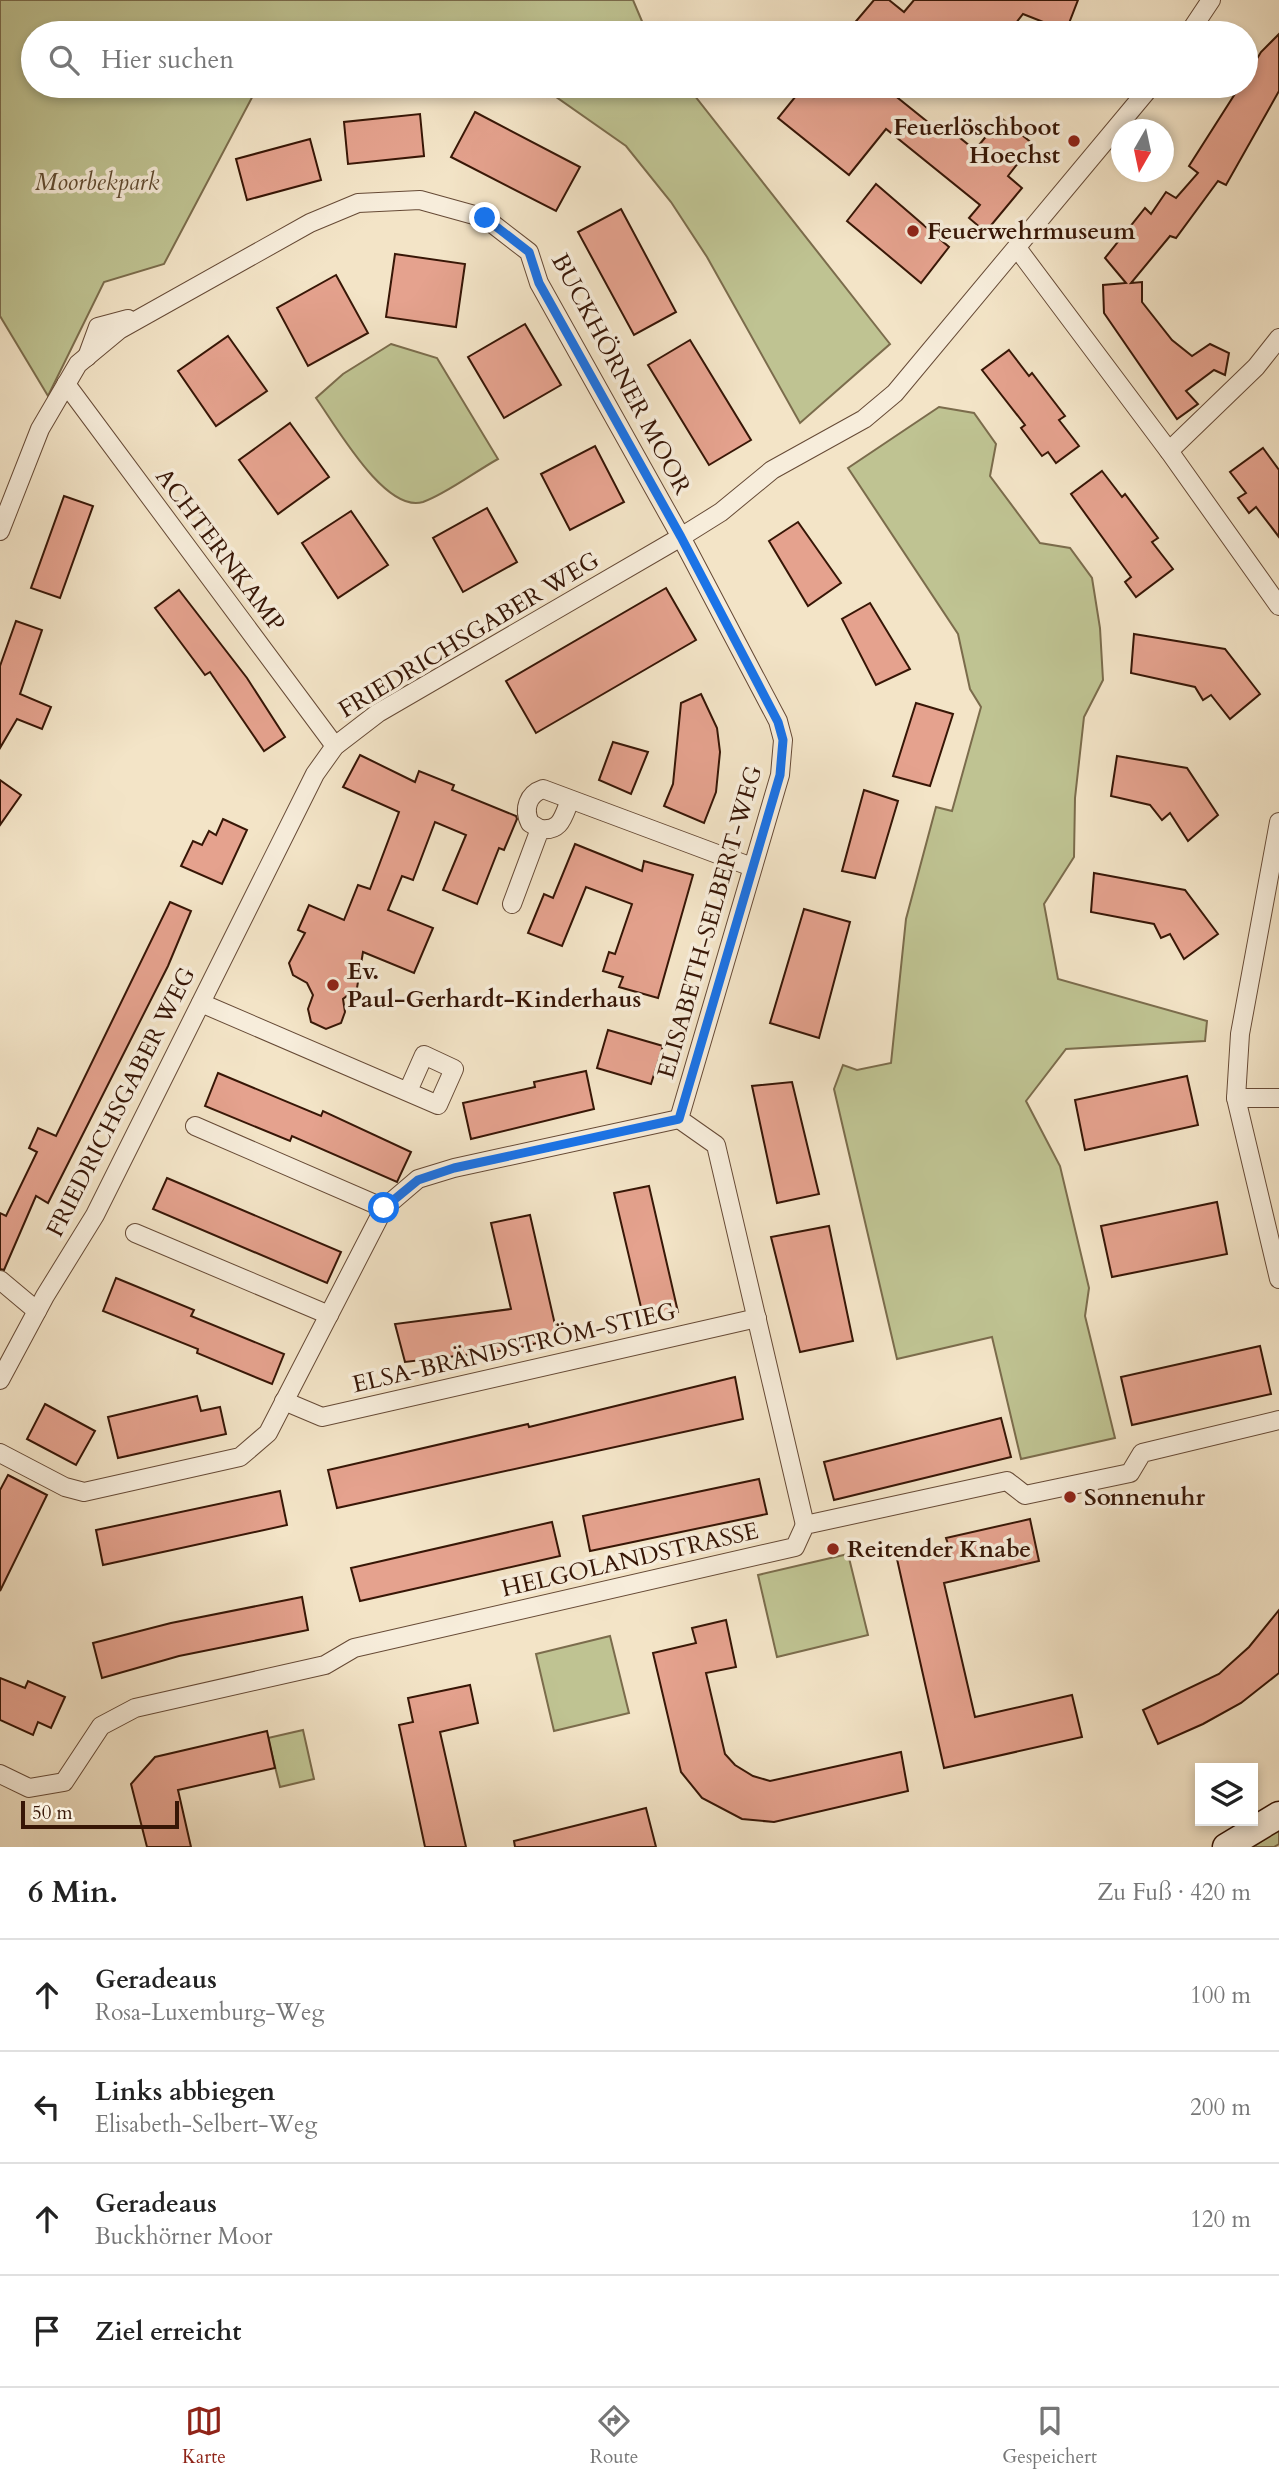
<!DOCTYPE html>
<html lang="de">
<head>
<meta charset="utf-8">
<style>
  :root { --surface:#fff; --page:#f6f6f6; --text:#222; --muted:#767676; --line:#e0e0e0; --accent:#8f2418 }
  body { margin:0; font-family:Cardo,serif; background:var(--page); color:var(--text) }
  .controls { position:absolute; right:21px; bottom:21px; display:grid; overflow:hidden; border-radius:0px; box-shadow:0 4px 10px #0003 }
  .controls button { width:63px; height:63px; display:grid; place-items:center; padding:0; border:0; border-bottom:2px solid var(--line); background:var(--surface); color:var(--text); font:35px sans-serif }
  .compass { position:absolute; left:1111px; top:119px; width:63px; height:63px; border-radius:50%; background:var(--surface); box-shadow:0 4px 10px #0003; rotate:189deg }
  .scale { position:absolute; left:21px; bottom:18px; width:158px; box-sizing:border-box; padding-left:7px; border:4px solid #371606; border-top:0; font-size:19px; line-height:24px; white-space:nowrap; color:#371606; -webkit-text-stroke:5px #f7eddb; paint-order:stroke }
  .stop { position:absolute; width:21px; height:21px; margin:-16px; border:5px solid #1a73e8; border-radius:50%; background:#fff }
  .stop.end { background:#1a73e8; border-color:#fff; box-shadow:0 2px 7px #0008 }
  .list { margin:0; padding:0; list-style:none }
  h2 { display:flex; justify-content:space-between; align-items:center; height:91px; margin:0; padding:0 28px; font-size:30px }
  h2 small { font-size:23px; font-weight:400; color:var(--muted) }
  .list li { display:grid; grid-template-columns:46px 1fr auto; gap:21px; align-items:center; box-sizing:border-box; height:112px; padding:0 28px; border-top:2px solid var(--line) }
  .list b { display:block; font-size:26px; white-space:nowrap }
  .list p { margin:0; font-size:23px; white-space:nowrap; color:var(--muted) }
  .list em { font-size:23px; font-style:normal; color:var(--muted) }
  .icon { flex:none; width:38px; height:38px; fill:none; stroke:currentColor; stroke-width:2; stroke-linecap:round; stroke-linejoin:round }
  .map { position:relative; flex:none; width:1279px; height:1847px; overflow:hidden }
  .search { position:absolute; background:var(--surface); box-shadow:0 4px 10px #0003; left:21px; right:21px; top:21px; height:77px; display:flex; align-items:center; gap:18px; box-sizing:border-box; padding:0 24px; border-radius:38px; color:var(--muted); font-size:26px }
  .sheet { height:539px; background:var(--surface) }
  nav { display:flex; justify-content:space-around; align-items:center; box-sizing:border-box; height:98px; border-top:2px solid var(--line); background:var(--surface); font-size:19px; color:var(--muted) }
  nav a { display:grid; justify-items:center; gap:4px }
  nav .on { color:var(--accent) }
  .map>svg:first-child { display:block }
</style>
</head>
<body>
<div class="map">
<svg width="1279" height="1847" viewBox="0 0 1279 1847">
  <rect width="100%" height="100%" fill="#f3e4c7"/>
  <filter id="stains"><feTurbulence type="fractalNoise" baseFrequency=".00286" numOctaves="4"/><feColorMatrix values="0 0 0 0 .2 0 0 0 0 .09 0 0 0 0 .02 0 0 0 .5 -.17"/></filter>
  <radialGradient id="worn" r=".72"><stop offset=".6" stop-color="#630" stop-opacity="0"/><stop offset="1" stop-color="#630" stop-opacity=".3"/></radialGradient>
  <!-- green -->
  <g fill="#bfc392" stroke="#7b6c4c" stroke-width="2">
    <polygon points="0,0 633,0 647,33 33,33 33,86 258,86 164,264 104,282 48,396 0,316"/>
    <polygon points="532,86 687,86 890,344 800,423 707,257 671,202 626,146 546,90"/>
    <path d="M391,344l46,14 61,101c-22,12 -52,35 -75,43 -38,12 -88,-78 -107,-104l27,-24z"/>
    <polygon points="939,407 974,413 996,444 990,476 1040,543 1070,548 1092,578 1100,628 1103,680 1084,717 1075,798 1074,857 1044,904 1058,979 1207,1021 1205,1041 1066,1049 1026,1101 1060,1166 1089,1288 1085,1316 1115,1438 1021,1459 992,1337 897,1359 834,1089 843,1065 857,1070 891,1063 906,919 936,807 952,811 981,707 970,689 958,634 848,468"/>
    <polygon points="848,1554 868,1635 777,1657 758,1575"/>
    <polygon points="610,1636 629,1713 554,1731 536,1654"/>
    <polygon points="303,1730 314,1779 280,1787 268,1738"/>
    <polygon points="1279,1829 1279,1844 1274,1847 1253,1847"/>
  </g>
  <!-- building -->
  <g fill="#e5a28e" stroke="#371606" stroke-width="2">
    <polygon points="874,0 889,0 904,12 914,0 1078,0 1066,31 1023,14 1008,33 846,33"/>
    <polygon points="1279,34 1279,91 1226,185 1218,181 1176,238 1170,236 1131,283 1142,282 1142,302 1172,340 1192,356 1210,344 1229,353 1225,375 1214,370 1186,391 1198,404 1177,419 1104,313 1103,285 1126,283 1105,258 1145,208 1151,214 1166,192 1176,198 1198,173 1189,166 1240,86 1246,86 1246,77 1261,52"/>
    <polygon points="804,86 883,86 944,135 949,129 975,150 1001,118 1033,144 1008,176 1022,188 988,229 982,229 969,218 980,205 886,129 849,175 778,118"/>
    <polygon points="475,112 580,167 556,211 451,157"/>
    <polygon points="420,114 424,156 348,164 344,122"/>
    <polygon points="310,139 321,180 247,200 236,159"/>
    <polygon points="876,184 949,247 921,283 847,221"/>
    <polygon points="621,209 676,312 634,335 578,232"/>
    <polygon points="395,254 465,264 456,327 386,317"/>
    <polygon points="336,275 368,333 308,366 277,308"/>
    <polygon points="525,324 561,385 504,418 468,357"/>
    <polygon points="228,336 267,391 216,426 178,371"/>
    <polygon points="690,340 751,440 709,465 648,365"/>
    <polygon points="1009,350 1029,376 1032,373 1065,416 1059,420 1079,446 1056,463 1048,452 1042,456 1021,428 1025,425 982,370"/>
    <polygon points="290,423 329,477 278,514 239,460"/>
    <polygon points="595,446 624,502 570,530 541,474"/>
    <polygon points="1263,448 1279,470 1279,537 1256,507 1249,513 1238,498 1246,493 1230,472"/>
    <polygon points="1102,471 1122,497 1125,494 1158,538 1152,542 1173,569 1136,597 1125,582 1131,577 1071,494"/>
    <polygon points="64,496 93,506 60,598 31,588"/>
    <polygon points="487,508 517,562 463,592 433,538"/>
    <polygon points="351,511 388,565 338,598 302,543"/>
    <polygon points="798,522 841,583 808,606 769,541"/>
    <polygon points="666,588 696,640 536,733 506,681"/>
    <polygon points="179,590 247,678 285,737 264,751 210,672 205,675 155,608"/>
    <polygon points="870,603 910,669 876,685 842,619"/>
    <polygon points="16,621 42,630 20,694 51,707 42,729 17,719 0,748 0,666"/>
    <polygon points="1134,634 1225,649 1260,694 1230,719 1211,695 1203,700 1195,687 1131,673"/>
    <polygon points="701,694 717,728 720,752 716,792 704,823 664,806 673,784 681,703"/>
    <polygon points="916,703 953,714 930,786 893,776"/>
    <polygon points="613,742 648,752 631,794 599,780"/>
    <polygon points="360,755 415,782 419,771 454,785 452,790 516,816 517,819 504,850 499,848 477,904 443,890 466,835 435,822 413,880 402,876 388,910 433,928 414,973 363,952 357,988 343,999 345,1012 341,1023 326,1029 311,1022 308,1009 313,995 307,983 293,975 289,963 305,933 298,930 309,905 344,920 358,885 370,889 399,812 343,787"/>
    <polygon points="1117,756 1187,768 1218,815 1188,841 1170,813 1162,820 1150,805 1111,796"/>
    <polygon points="0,780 21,795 0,825"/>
    <polygon points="864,790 898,801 875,878 842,871"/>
    <polygon points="223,819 247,830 222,884 181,866 193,841 202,845 209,831 216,835"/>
    <polygon points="575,844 642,871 644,861 693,875 658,998 619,987 623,977 603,971 609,952 615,954 632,904 586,887 562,946 528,933 544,894 553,898"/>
    <polygon points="1094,873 1185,890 1218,934 1184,959 1170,934 1161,938 1154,924 1091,912"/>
    <polygon points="170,902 191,911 168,966 48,1203 36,1196 4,1270 0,1269 0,1213 6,1216 37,1152 29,1148 38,1128 56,1136"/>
    <polygon points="804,909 850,922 819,1038 770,1023"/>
    <polygon points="608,1030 663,1046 651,1084 597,1068"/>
    <polygon points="586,1071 594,1109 471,1139 463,1103 535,1087 534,1082"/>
    <polygon points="218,1073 321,1116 323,1111 411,1152 397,1182 292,1136 290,1141 205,1106"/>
    <polygon points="1187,1076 1198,1125 1085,1150 1075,1100"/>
    <polygon points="792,1082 819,1194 777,1203 752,1086"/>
    <polygon points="167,1178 341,1252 327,1283 153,1209"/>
    <polygon points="649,1186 678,1312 644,1320 614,1193"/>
    <polygon points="1217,1202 1227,1254 1112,1277 1101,1226"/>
    <polygon points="530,1215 558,1338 508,1350 405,1362 395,1324 511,1309 491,1223"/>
    <polygon points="829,1226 853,1341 800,1352 771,1237"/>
    <polygon points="116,1278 194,1310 191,1316 284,1354 272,1384 197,1353 198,1349 103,1311"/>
    <polygon points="1260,1346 1271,1394 1132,1425 1121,1377"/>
    <polygon points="735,1377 743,1419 337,1508 328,1470 528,1424 529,1427"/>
    <polygon points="197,1396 201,1411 220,1407 226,1434 118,1458 108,1417"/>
    <polygon points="45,1404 95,1431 76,1465 27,1439"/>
    <polygon points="1001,1418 1011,1457 834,1500 824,1462"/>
    <polygon points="8,1475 47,1495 0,1591 0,1490"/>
    <polygon points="759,1479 767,1514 590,1551 583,1516"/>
    <polygon points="280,1491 287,1525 103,1565 96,1530"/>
    <polygon points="1030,1519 1039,1561 944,1583 975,1717 1072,1695 1082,1737 944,1768 897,1559 949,1547 946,1538"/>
    <polygon points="552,1522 560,1556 360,1601 351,1568"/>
    <polygon points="302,1597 308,1630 179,1656 102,1678 93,1643 171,1623"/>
    <polygon points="1279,1610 1279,1673 1241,1703 1203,1724 1158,1744 1143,1710 1219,1674 1249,1647"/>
    <polygon points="726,1620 736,1667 706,1673 725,1754 735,1765 753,1776 770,1781 901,1752 908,1791 774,1822 742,1819 702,1798 681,1772 653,1653 696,1643 692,1628"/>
    <polygon points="0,1678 25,1688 28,1681 65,1697 51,1728 38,1722 33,1735 0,1720"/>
    <polygon points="470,1685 478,1723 440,1732 466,1847 425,1847 399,1725 413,1722 408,1698"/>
    <polygon points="267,1731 275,1768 178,1790 191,1847 147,1847 131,1784 155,1757"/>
    <polygon points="646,1808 656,1847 515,1847 514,1841"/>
  </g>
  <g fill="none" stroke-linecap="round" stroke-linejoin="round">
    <defs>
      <g id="minor">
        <polyline points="1189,33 1211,0"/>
        <polyline points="1017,248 1169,451 1279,606"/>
        <polyline points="87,357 98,327 128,319"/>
        <polyline points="66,384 335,746"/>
        <polyline points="1169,451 1256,367 1279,338"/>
        <polyline points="0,531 40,429 78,364 119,330 310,223 358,203 420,200 485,218 529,252 539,283 681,537 778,721 783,740 780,775 679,1119 716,1145 805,1525"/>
        <polyline points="1279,822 1240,1034 1236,1098 1279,1279"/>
        <path d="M540,829l-10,-6c-7,-14 -2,-29 13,-34l209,78"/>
        <path d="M512,904l28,-75c21,3 23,-12 30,-29"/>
        <polyline points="201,1003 438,1105 454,1069 424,1055 408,1091"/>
        <polyline points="1236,1098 1279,1098"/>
        <polyline points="195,1126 384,1208"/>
        <polyline points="135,1233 329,1315"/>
        <polyline points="0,1280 37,1311"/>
        <polyline points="0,1380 45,1296 95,1215 315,774 335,746 378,713 681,537 721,512 772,470 864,419 895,393 1151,86"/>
        <polyline points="284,1401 322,1417 757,1318"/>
        <polyline points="0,1453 65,1487 84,1492 240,1457 268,1433 384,1208 418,1179 454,1168 679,1119"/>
        <polyline points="0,1774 29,1788 64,1782 101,1726 135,1708 325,1665 354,1648 795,1547 805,1525 1007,1481 1025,1495 1130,1473 1142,1453 1279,1420"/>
      </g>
      <polyline id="secondary" points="1226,1847 1279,1815"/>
    </defs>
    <!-- minor casing -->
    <use href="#minor" stroke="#664a36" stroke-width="20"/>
    <!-- secondary casing -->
    <use href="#secondary" stroke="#371606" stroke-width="29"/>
    <!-- minor -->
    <use href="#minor" stroke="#f7eddb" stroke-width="18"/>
    <!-- secondary -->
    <use href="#secondary" stroke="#f7eddb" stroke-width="26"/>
  </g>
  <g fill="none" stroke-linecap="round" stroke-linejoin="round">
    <!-- route -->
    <polyline stroke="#1a73e8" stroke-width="9" points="384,1208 418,1180 454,1168 679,1119 780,775 783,740 778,722 681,537 539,283 529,252 485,218"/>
  </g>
  <!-- markers -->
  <g fill="#8f2418" stroke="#f7eddb" stroke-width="2.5">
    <circle cx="1074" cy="141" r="7"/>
    <circle cx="913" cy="231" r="7"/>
    <circle cx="333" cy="985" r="7"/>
    <circle cx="1070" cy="1497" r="7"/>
    <circle cx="833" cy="1549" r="7"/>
  </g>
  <g text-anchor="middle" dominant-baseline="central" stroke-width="7" stroke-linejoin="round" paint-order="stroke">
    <!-- poi labels -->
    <g font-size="24" font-weight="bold" fill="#371606" stroke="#f7eddb" text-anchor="start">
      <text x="1060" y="127" text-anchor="end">Feuerlöschboot<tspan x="1060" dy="28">Hoechst</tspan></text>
      <text x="927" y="231">Feuerwehrmuseum</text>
      <text x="347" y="971">Ev.<tspan x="347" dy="28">Paul-Gerhardt-Kinderhaus</tspan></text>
      <text x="1084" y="1497">Sonnenuhr</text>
      <text x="847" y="1549">Reitender Knabe</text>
    </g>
    <!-- park labels -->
    <g font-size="24" font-style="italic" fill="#604a30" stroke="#f7eddb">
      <text x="97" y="182">Moorbekpark</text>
    </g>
    <!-- street labels -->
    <g font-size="24" fill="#371606" stroke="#f7eddb">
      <text transform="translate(621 374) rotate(62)">BUCKHÖRNER MOOR</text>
      <text transform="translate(220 550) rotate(53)">ACHTERNKAMP</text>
      <text transform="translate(469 635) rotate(-31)">FRIEDRICHSGABER WEG</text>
      <text transform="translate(710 922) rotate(-74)">ELISABETH-SELBERT-WEG</text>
      <text transform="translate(121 1102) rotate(-63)">FRIEDRICHSGABER WEG</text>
      <text transform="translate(514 1348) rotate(-13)">ELSA-BRÄNDSTRÖM-STIEG</text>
      <text transform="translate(630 1560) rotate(-13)">HELGOLANDSTRASSE</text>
    </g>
  </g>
  <rect width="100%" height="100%" filter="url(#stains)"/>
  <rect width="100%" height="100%" fill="url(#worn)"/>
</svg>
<div class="controls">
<button><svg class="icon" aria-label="layers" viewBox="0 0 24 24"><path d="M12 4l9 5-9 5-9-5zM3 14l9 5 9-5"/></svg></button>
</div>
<svg class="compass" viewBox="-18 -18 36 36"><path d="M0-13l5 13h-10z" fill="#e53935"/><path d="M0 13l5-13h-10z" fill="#767676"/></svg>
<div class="scale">50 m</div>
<div class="stop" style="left:384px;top:1208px"></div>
<div class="stop end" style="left:485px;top:218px"></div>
<div class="search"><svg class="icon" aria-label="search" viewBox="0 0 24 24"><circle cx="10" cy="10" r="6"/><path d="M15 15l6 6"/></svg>Hier suchen</div>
</div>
<section class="sheet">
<h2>6 Min.<small>Zu Fuß · 420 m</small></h2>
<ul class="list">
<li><svg class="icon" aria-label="ahead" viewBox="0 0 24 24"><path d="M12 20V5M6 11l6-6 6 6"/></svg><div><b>Geradeaus</b><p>Rosa-Luxemburg-Weg</p></div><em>100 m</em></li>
<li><svg class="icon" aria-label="left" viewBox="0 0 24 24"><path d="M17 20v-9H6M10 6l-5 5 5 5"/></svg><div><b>Links abbiegen</b><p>Elisabeth-Selbert-Weg</p></div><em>200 m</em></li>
<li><svg class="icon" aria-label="ahead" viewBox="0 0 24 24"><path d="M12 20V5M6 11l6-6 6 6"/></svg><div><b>Geradeaus</b><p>Buckhörner Moor</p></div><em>120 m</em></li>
<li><svg class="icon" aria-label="arrive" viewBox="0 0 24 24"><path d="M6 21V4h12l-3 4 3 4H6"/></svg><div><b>Ziel erreicht</b></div></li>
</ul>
</section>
<nav>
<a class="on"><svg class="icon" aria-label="map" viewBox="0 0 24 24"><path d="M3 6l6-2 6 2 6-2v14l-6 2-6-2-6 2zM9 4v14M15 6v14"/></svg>Karte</a>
<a><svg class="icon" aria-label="directions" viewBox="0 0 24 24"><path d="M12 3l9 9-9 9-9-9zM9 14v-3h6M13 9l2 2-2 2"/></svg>Route</a>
<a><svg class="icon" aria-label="saved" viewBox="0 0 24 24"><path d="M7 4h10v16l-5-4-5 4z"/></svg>Gespeichert</a>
</nav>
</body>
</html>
